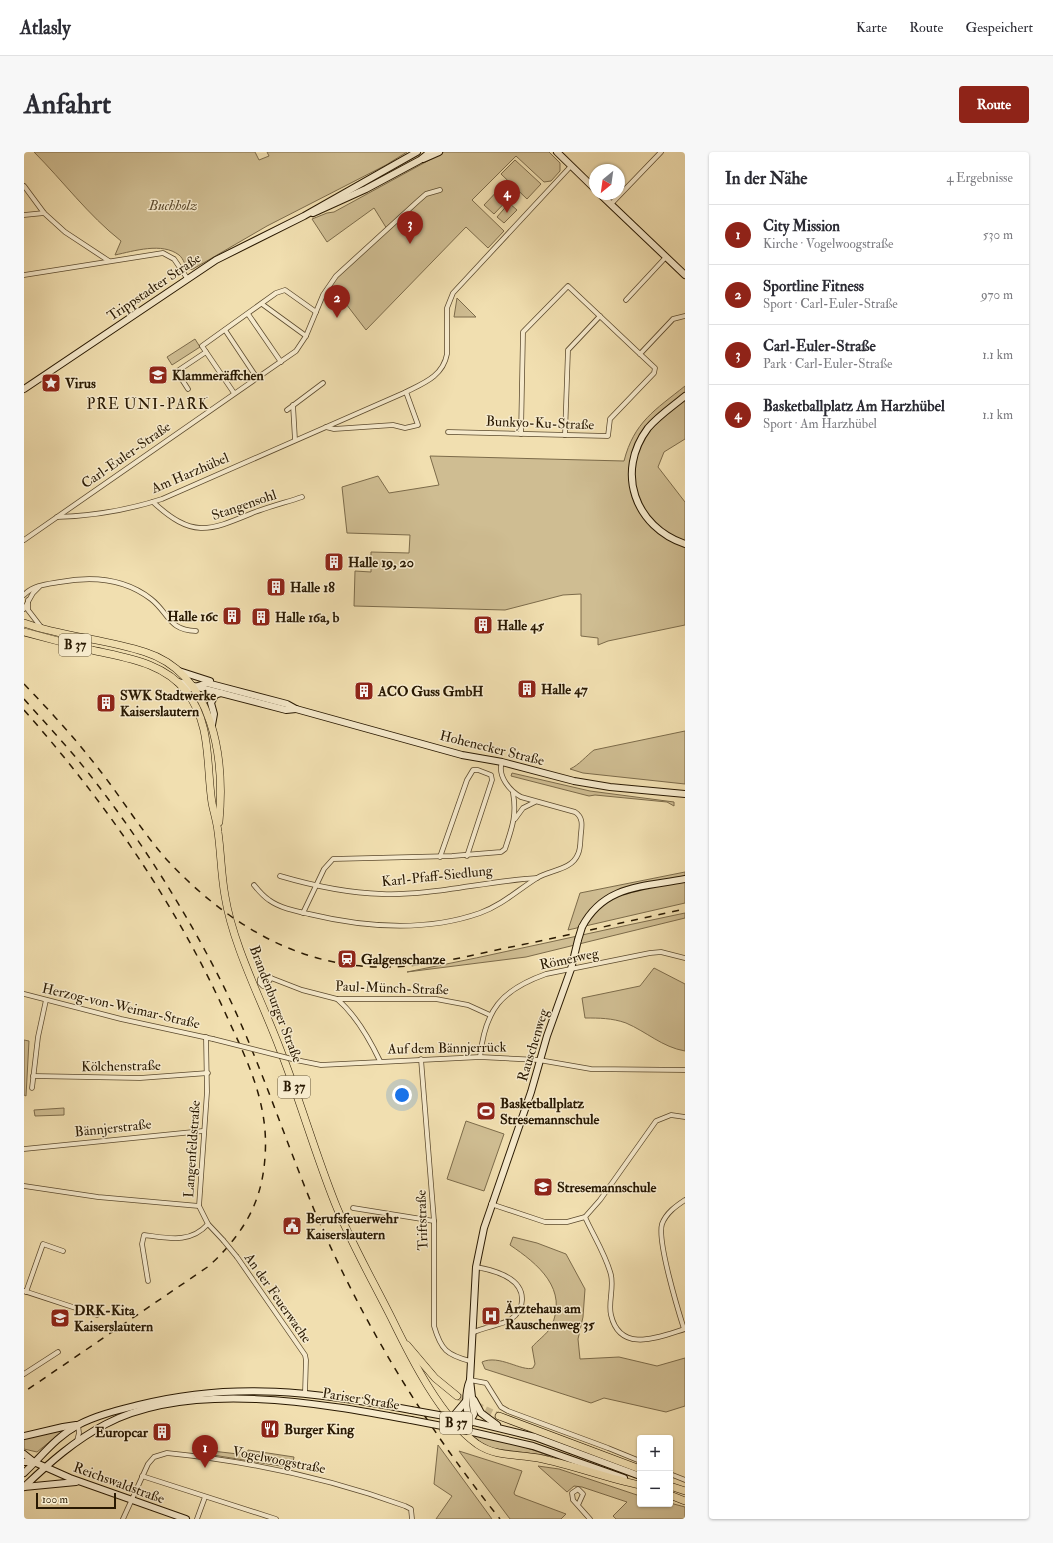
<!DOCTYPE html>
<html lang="de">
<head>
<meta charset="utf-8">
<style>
  :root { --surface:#fff; --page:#f7f7f7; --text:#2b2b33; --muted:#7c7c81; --line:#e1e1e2; --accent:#8f2418 }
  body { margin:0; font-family:"IM FELL Double Pica",serif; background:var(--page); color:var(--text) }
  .controls { position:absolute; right:12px; bottom:12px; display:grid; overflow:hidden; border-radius:4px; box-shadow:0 1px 3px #0004 }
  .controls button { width:36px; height:36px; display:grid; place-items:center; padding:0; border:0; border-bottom:1px solid var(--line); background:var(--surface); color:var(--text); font:20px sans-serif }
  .compass { position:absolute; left:565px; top:12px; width:36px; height:36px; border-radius:50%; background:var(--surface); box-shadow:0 1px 3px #0004; rotate:209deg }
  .scale { position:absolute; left:12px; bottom:10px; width:80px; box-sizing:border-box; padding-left:4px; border:2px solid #291902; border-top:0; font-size:11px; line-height:14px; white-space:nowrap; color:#291902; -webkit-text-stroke:3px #f6eacc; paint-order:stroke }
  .you { position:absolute; left:378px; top:943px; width:14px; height:14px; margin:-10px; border:3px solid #fff; border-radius:50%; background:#1a73e8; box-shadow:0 0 0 6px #1a73e833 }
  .badge { display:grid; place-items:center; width:26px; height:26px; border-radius:50%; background:var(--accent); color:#fff; font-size:13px; font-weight:700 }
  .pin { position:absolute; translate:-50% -33px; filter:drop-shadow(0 1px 2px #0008) }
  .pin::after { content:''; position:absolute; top:21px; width:14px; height:12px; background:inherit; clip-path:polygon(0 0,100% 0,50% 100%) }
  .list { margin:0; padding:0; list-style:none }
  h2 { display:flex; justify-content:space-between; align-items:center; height:52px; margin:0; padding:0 16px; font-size:17px }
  h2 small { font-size:13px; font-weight:400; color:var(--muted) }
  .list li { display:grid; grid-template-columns:26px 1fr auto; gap:12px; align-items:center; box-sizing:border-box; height:60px; padding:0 16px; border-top:1px solid var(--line) }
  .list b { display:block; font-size:15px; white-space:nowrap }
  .list p { margin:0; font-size:13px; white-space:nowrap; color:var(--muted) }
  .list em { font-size:13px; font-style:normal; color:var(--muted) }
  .map { position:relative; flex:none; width:661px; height:1367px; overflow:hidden; border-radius:4px }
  header { display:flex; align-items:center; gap:24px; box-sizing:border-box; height:56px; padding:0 20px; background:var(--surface); border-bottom:1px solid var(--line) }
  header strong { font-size:19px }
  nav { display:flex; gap:22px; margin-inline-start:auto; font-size:14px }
  .intro { display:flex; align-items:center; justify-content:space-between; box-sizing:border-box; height:96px; padding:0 24px }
  h1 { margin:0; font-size:28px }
  .button { padding:10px 18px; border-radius:4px; background:var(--accent); color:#fff; font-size:14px; font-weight:700 }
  main { display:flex; gap:24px; padding:0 24px }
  aside { flex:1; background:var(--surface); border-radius:4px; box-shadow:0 1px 3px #0004 }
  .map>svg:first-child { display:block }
</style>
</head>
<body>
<header>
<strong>Atlasly</strong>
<nav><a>Karte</a><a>Route</a><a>Gespeichert</a></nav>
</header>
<div class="intro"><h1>Anfahrt</h1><a class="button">Route</a></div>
<main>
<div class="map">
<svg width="661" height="1367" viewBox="0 0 661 1367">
  <rect width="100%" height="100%" fill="#f1dfb0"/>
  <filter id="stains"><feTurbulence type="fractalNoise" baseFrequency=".005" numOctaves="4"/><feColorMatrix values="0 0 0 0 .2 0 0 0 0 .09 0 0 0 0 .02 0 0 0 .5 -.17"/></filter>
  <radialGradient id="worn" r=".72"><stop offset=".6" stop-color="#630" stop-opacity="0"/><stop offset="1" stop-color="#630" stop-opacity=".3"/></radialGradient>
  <!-- green -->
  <g fill="#cfbd92" stroke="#7c6b4a">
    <path d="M10,0h221l4,8 10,-4 -2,-4h140l-21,13 -119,61 -74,43 -5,1c-3,-4 -4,-11 -9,-15 -17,-13 -45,-4 -64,0l6,-14c-33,-26 -58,-60 -87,-89z"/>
    <polygon points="420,0 525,0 536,11 536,19 527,29 520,30 492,4 448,48 480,79 464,96 442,75 342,178 306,131 363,77 350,56 303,90 288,67 303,61 310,60"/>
    <polygon points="491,8 517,32 503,47 477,22"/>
    <polygon points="479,33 489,42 470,62 460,53"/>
    <polygon points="485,51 493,58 480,71 473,65"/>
    <polygon points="433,146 452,165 430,165"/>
    <polygon points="171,187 176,195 148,213 143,205"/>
    <path d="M661,234v53l-21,13 -6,15 27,35v123l-77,16 -10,4v-7l-17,-2v-42l-18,1 -58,15 -151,-4 1,-35 16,1v-20l38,1 1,-18 -63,-2 -5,-46 36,-11 11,17 50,-8 -9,-29 194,5c10,-39 31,-51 61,-75z"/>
    <path d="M661,579v53l-102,-11 -13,-4c9,-4 16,-13 24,-19z"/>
    <polygon points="488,621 566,639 650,650 650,654 643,650 571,643 565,644 487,624"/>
    <polygon points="661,720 661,751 544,778 556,741"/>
    <path d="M661,761v5l-159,39 -119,15c93,-18 185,-40 278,-59z"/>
    <path d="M630,816l31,16v67c-23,-4 -38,-19 -59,-28 -14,-5 -27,-5 -41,-5l-3,-20 58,-12z"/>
    <polygon points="0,888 5,889 2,944 0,943"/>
    <polygon points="40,956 40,963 11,964 10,958"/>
    <polygon points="442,969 480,982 460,1039 423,1027"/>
    <path d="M489,1085l24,6 29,11 19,35 -2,28 -5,22 2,20 39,-2 38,9 28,-8v48l-19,6 -62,-14 -13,5 -106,-34 -3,-7c17,-8 40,10 51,6l2,-4 -3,-17c5,-6 15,-13 19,-20 18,-38 -13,-63 -41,-82z"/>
    <polygon points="33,1279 39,1279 13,1300 0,1297 0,1287"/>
    <polygon points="447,1283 488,1291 527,1304 465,1296"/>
    <polygon points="414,1293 468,1367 412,1367 428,1344 410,1332"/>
    <polygon points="224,1298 270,1305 268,1316 177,1301 188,1299 223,1303"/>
    <polygon points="435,1299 498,1319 490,1341 491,1343 542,1362 537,1367 486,1367"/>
    <polygon points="514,1314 535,1317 616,1344 616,1352 646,1352 646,1351 661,1355 661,1367 592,1367 589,1364 603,1350 558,1335 550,1334 543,1340"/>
  </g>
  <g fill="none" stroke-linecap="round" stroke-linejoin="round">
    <!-- primary-tunnel -->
    <polyline stroke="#c9b78d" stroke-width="7" stroke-dasharray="7 3.5" stroke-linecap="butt" points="433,1244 475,1264"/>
    <defs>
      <g id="street">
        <polyline points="0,34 20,61 41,80 85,109"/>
        <polyline points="587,52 637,0"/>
        <polyline points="0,63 20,61"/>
        <polyline points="0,123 139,101 150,107 163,126"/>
        <polyline points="602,148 642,105"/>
        <polyline points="238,152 282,184"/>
        <polyline points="224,162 257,210"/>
        <polyline points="201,178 233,226"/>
        <polyline points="164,237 155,223 155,218 182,200"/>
        <polyline points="210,241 178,194 252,141 261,138 292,160"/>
        <polyline points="269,253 271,288"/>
        <polyline points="263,258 299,231"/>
        <polyline points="302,275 310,277 369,273 381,276 394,273 382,240"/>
        <polyline points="424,280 584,284 586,267 630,221 631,216 616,202 649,167 661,164"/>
        <polyline points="497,282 499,180 544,134 616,202"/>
        <polyline points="541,283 544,198 576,164"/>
        <path d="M129,350c40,37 56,29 102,10 16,-6 32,-10 47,-15"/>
        <path d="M33,365c35,-1 71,-7 105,-18l244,-107c18,-9 37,-16 41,-38v-46l6,-15 118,-127"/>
        <polyline points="0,388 272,199 282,184 299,143 312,124 394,49 402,42 416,38"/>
        <path d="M0,443c9,-10 24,-11 36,-13 32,-6 64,-4 91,17 18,14 17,31 45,32"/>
        <polyline points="4,448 4,458 17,475"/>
        <polyline points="0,457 9,441 15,435"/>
        <polyline points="491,667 499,656 511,650"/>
        <polyline points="416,705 443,628 449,618 454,618 467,623 468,628 443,704"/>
        <path d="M256,724c34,10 67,17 102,18 50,2 104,-13 155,-16"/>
        <path d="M230,733c4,5 9,11 15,15 11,8 26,11 40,14 54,13 117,18 171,-1 22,-8 38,-23 57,-35 13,-8 35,-8 41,-24 3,-6 2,-14 3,-21 1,-8 2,-16 -6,-21l-54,-15c-11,-6 -24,-21 -19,-35"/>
        <path d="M279,761l21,-44 9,-10 119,-3 49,-4 4,-3c7,-21 12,-34 8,-56"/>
        <polygon points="239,824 247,826 242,834 239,834 236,831 236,827"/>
        <polyline points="247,826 278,838 313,847 412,847 444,853 466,863"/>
        <polyline points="0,842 97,867 189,887"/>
        <path d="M313,847c19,16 32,39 43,62"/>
        <polyline points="182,885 183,940 175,1054 184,1072 199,1088"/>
        <path d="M456,905c5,-47 21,-67 66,-83l104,-21 11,-1 24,6"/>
        <path d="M397,907l13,162v105c7,24 13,29 36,35"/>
        <polyline points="272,908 297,913 456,905 515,908 567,917 661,918"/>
        <polyline points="9,924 116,926 184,921"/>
        <polyline points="8,936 14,885 22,848"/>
        <polyline points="0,997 179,979"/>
        <polyline points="0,1034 74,1045 175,1054"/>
        <polyline points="467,1052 521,1070 543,1070 561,1065 576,1048 632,969 647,963 661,965"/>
        <polyline points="329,1056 410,1069"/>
        <path d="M561,1065c8,18 21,38 26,58 3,13 -3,28 0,40 9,39 48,22 74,14"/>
        <polyline points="213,1105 281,1203 282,1208 281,1241"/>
        <path d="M124,1129l-6,-37 2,-9c24,3 46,9 64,-11"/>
        <polyline points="0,1139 73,1163"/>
        <polyline points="2,1140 19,1092 39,1099"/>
        <path d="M660,1177c-6,-19 -27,-88 -22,-105 4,-11 14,-18 23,-24"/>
        <path d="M448,1181c12,-6 29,-8 38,-13 7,-5 12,-12 12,-20 1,-23 -29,-30 -46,-33"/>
        <polyline points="0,1222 34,1200"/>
        <polyline points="446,1228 462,1231 477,1255 484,1259 584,1296 616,1309"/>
        <polyline points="53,1289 55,1281 54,1273"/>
        <polyline points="646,1322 661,1328"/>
        <polyline points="118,1324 252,1367"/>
        <polyline points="554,1353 559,1342 554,1337 548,1341 549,1348 566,1367"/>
        <path d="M99,1367l25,-55 6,-7 13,-4c80,8 161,25 238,53l6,3 1,10"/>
        <polyline points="173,1367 181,1345"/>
      </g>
      <g id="secondary">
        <polyline points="533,0 571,37"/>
        <polyline points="399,7 415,0"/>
        <polyline points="576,42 661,123"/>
        <polyline points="289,61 342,37 396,8 406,0"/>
        <polyline points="0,237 192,108 280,64 393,0"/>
        <path d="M661,244c-12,10 -27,20 -37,32 -33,44 -13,99 37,116"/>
        <polyline points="155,519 186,529"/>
        <polyline points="154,530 262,558 272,557"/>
        <polyline points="165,537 183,531 263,552 272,557 438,603 478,610 550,629 586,635 661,642"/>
        <polyline points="188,573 190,562 187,551 191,543 197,541"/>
        <path d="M558,775c22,-42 61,-40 103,-48"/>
        <polyline points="554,788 547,817 523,884 507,940 460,1076 452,1115 446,1228 450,1262 446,1269 444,1279 509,1294 600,1326"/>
        <polyline points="450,1248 457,1261 473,1273"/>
        <polyline points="431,1262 442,1249"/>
        <polyline points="437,1267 511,1285 616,1324"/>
        <path d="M446,1269c-5,-12 -5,-29 0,-41"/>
        <polyline points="0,1284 39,1275 52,1273"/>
        <polyline points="0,1302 10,1310 46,1326 162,1367"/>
        <polyline points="0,1310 10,1310"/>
        <path d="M0,1321c18,-17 32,-36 54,-48 19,-10 41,-15 61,-20 95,-24 178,-13 272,5"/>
        <path d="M0,1335c25,-24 51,-47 82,-63 85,-44 214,-21 305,-4"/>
        <polyline points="0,1335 52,1330"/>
      </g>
      <g id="primary">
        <path d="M0,471c39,14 82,16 121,29 69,22 80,107 74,170"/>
        <path d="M0,480c23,6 45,12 68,18 34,8 71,12 94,41 26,33 20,73 26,112 2,10 5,19 6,29 3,21 3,42 7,64 8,50 37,105 55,153 20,51 35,104 55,154 16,40 38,78 57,116 19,39 49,99 85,125 19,13 40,10 61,14 35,7 68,20 102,27"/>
        <polyline points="383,1193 411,1226 433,1244"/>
        <polyline points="475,1264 616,1317"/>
        <polyline points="646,1334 661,1339"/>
        <polyline points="646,1343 661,1349"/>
      </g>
    </defs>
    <!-- street casing -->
    <use href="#street" stroke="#5b4a2e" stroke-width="5.5"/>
    <!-- secondary casing -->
    <use href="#secondary" stroke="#291902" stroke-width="8"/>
    <!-- primary casing -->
    <use href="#primary" stroke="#291902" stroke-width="8"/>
    <!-- street -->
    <use href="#street" stroke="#f6eacc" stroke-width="4"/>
    <!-- secondary -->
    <use href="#secondary" stroke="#f6eacc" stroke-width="6"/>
    <!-- primary -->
    <use href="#primary" stroke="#f1dfb0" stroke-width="7"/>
    <!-- rail -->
    <g stroke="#291902" stroke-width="1.5" stroke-dasharray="7 7" stroke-linecap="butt">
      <path d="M0,532c24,25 49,52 70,79 26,32 47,68 74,98 64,68 143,114 240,105 31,-3 62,-10 93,-17 61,-12 122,-27 184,-40"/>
      <path d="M0,547c22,25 45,49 66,76 50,64 94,133 131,206 37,74 62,154 94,231 47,110 110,214 185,307"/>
      <path d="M0,558c82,93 153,195 204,309 21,45 41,87 37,138 -3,47 -23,78 -56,109l-185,126"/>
    </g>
    <defs>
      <g id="street-bridge">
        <polyline points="189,887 272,908"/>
        <polyline points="199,1088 213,1105"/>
      </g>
      <g id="secondary-bridge">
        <polyline points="554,788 558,775"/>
        <polyline points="387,1258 437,1267"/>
        <polyline points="387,1268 444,1279"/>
      </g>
    </defs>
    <!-- street-bridge casing -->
    <use href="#street-bridge" stroke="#5b4a2e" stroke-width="5.5" stroke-linecap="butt"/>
    <!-- secondary-bridge casing -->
    <use href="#secondary-bridge" stroke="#291902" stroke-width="8" stroke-linecap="butt"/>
    <!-- street-bridge -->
    <use href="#street-bridge" stroke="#f6eacc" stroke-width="4"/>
    <!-- secondary-bridge -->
    <use href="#secondary-bridge" stroke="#f6eacc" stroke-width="6"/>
  </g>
  <!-- icons -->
  <defs>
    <symbol id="school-square" viewBox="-11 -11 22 22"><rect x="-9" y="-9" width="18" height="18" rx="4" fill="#8f2418" stroke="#f6eacc"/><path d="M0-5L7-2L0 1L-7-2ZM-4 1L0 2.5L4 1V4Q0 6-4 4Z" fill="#fff"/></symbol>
    <symbol id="sight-square" viewBox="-11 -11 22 22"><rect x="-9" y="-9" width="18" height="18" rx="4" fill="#8f2418" stroke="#f6eacc"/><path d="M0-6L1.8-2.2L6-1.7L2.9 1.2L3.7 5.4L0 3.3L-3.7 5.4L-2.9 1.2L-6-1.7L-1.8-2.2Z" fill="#fff"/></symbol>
    <symbol id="building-square" viewBox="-11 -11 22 22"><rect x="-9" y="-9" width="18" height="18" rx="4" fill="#8f2418" stroke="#f6eacc"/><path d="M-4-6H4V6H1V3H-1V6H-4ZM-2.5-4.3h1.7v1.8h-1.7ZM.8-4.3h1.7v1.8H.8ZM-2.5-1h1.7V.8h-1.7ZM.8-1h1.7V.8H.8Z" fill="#fff"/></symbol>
    <symbol id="station-square" viewBox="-11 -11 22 22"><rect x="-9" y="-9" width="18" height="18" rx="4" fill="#8f2418" stroke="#f6eacc"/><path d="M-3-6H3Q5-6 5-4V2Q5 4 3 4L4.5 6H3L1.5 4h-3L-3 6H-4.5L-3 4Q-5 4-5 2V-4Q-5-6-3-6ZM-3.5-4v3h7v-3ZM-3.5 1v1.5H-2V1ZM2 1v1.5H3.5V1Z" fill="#fff"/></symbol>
    <symbol id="stadium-square" viewBox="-11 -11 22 22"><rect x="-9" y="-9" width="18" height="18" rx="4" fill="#8f2418" stroke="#f6eacc"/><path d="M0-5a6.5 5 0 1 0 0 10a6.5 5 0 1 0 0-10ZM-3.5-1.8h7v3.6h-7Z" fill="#fff"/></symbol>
    <symbol id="civic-square" viewBox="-11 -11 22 22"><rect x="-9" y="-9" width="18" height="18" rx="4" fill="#8f2418" stroke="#f6eacc"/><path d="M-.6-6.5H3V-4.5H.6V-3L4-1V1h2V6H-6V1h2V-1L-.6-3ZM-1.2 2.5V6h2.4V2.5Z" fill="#fff"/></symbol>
    <symbol id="hospital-square" viewBox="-11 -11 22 22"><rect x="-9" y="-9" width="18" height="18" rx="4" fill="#8f2418" stroke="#f6eacc"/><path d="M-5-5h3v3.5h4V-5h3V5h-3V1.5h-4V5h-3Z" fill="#fff"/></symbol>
    <symbol id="restaurant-square" viewBox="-11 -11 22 22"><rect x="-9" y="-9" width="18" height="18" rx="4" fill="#8f2418" stroke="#f6eacc"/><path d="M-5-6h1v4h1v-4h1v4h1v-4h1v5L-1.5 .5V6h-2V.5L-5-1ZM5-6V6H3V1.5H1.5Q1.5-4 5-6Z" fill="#fff"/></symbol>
  </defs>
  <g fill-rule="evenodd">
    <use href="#school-square" x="123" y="212" width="22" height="22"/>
    <use href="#sight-square" x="16" y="220" width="22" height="22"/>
    <use href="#building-square" x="299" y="399" width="22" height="22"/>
    <use href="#building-square" x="241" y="424" width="22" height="22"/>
    <use href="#building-square" x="197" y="453" width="22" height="22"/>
    <use href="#building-square" x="226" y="454" width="22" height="22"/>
    <use href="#building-square" x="448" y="462" width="22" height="22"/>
    <use href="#building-square" x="492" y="526" width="22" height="22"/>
    <use href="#building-square" x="329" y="528" width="22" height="22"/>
    <use href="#building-square" x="71" y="540" width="22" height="22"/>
    <use href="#station-square" x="312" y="796" width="22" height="22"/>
    <use href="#stadium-square" x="451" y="948" width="22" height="22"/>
    <use href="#school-square" x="508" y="1024" width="22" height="22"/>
    <use href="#civic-square" x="257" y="1063" width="22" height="22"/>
    <use href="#hospital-square" x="456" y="1153" width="22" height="22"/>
    <use href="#school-square" x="25" y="1155" width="22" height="22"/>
    <use href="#restaurant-square" x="235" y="1266" width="22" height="22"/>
    <use href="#building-square" x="127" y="1269" width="22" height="22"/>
  </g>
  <g text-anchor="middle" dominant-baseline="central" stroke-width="3" stroke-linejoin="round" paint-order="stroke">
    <!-- shield labels -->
    <g fill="#f6eacc" stroke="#66583f" stroke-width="1">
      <rect x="35" y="482" width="32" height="22" rx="3"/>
      <rect x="254" y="924" width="32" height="22" rx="3"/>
      <rect x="416" y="1260" width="32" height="22" rx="3"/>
    </g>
    <g font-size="13" font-weight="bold" fill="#291902">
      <text x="51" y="493">B 37</text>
      <text x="270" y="935">B 37</text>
      <text x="432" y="1271">B 37</text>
    </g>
    <!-- park labels -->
    <g font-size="14" font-style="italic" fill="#5b4a2d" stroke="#f6eacc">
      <text x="149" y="53">Buchholz</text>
    </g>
    <!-- street labels -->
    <g font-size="14" fill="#291902" stroke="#f6eacc">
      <text transform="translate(130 135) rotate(-34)">Trippstadter Straße</text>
      <text transform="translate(516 271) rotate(2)">Bunkyo-Ku-Straße</text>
      <text transform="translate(102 303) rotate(-35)">Carl-Euler-Straße</text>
      <text transform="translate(166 321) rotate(-23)">Am Harzhübel</text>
      <text transform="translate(220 353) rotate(-19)">Stangensohl</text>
      <text transform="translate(468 596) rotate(14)">Hohenecker Straße</text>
      <text transform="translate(413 724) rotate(-6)">Karl-Pfaff-Siedlung</text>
      <text transform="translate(545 807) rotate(-12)">Römerweg</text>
      <text transform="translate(368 836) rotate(2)">Paul-Münch-Straße</text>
      <text transform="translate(252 852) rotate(69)">Brandenburger Straße</text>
      <text transform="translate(97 854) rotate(13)">Herzog-von-Weimar-Straße</text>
      <text transform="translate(509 893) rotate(-73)">Rauschenweg</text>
      <text transform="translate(423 896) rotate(-1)">Auf dem Bännjerrück</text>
      <text transform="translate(97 914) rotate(-1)">Kölchenstraße</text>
      <text transform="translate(89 976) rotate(-6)">Bännjerstraße</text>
      <text transform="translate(168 997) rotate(-86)">Langenfeldstraße</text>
      <text transform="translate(398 1068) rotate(-92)">Triftstraße</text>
      <text transform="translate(254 1146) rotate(55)">An der Feuerwache</text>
      <text transform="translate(337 1247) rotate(9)">Pariser Straße</text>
      <text transform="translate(255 1308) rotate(11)">Vogelwoogstraße</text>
      <text transform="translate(95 1331) rotate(20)">Reichswaldstraße</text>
    </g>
    <!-- poi labels -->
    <g font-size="14" font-weight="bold" fill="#291902" stroke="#f6eacc" text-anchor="start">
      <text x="148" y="223">Klammeräffchen</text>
      <text x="41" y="231">Virus</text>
      <text x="324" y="410">Halle 19, 20</text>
      <text x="266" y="435">Halle 18</text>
      <text x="194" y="464" text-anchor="end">Halle 16c</text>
      <text x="251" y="465">Halle 16a, b</text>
      <text x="473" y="473">Halle 45</text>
      <text x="517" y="537">Halle 47</text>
      <text x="354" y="539">ACO Guss GmbH</text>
      <text x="96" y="543">SWK Stadtwerke<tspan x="96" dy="16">Kaiserslautern</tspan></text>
      <text x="337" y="807">Galgenschanze</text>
      <text x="476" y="951">Basketballplatz<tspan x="476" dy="16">Stresemannschule</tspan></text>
      <text x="533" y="1035">Stresemannschule</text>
      <text x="282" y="1066">Berufsfeuerwehr<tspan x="282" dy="16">Kaiserslautern</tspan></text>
      <text x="481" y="1156">Ärztehaus am<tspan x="481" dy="16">Rauschenweg 35</tspan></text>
      <text x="50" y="1158">DRK-Kita<tspan x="50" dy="16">Kaiserslautern</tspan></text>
      <text x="260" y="1277">Burger King</text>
      <text x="124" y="1280" text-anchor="end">Europcar</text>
    </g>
    <!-- neighbourhood labels -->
    <g font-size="15" letter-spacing="1" fill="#291902" stroke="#f6eacc">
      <text x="124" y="252">PRE UNI-PARK</text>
    </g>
  </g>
  <rect width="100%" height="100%" filter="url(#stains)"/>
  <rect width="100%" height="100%" fill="url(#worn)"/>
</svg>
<div class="controls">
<button>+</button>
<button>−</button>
</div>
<svg class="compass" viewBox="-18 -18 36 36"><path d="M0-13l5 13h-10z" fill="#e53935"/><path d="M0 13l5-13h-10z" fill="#7c7c81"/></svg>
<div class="scale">100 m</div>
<div class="you"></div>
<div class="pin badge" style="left:181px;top:1316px">1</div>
<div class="pin badge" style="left:313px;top:166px">2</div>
<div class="pin badge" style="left:386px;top:92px">3</div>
<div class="pin badge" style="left:483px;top:61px">4</div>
</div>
<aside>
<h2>In der Nähe<small>4 Ergebnisse</small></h2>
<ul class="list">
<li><span class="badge">1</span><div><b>City Mission</b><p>Kirche · Vogelwoogstraße</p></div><em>530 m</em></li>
<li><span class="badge">2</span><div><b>Sportline Fitness</b><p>Sport · Carl-Euler-Straße</p></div><em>970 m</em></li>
<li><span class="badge">3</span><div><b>Carl-Euler-Straße</b><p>Park · Carl-Euler-Straße</p></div><em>1.1 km</em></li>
<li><span class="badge">4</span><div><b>Basketballplatz Am Harzhübel</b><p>Sport · Am Harzhübel</p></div><em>1.1 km</em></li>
</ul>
</aside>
</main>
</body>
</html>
